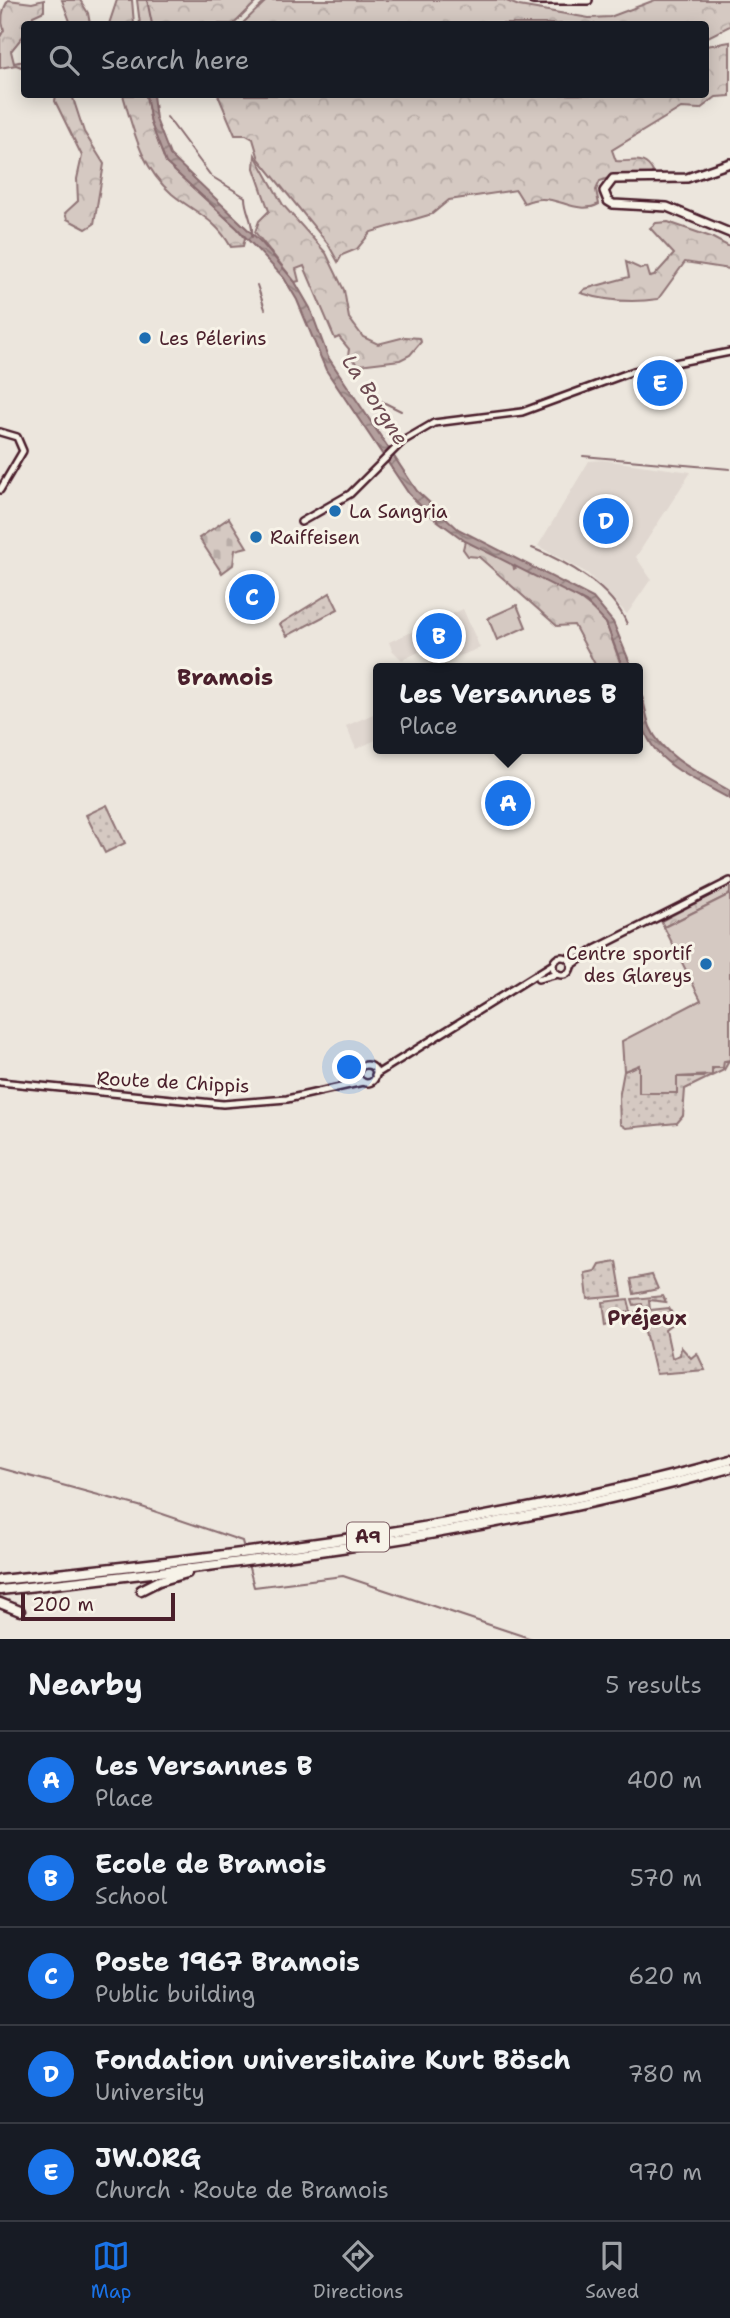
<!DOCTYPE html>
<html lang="en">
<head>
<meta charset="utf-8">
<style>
  :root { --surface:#171b24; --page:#20242c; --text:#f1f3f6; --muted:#9ea1a6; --line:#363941; --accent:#1a73e8 }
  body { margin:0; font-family:"Shantell Sans",sans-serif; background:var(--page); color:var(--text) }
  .scale { position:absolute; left:21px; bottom:18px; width:154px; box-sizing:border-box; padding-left:7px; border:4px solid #4a1f2b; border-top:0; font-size:19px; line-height:24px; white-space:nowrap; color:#4a1f2b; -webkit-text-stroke:5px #f7f3e8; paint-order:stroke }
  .you { position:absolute; left:350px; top:1068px; width:24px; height:24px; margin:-18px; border:5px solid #fff; border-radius:50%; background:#1a73e8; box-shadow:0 0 0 10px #1a73e833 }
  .badge { display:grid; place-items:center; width:46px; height:46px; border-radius:50%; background:var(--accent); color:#fff; font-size:23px; font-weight:700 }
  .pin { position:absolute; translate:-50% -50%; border:4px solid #fff; box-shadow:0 2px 7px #0006 }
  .popup { position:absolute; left:373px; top:663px; width:270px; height:91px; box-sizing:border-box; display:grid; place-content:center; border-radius:7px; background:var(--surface); filter:drop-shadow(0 2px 5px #0005); font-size:23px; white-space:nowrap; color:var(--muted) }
  .popup b { font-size:26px; color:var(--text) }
  .popup::after { content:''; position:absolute; left:50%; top:100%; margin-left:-14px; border:14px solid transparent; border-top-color:var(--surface) }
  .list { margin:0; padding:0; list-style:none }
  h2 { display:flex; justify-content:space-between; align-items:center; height:91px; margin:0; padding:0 28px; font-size:30px }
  h2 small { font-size:23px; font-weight:400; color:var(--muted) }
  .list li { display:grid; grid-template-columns:46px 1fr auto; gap:21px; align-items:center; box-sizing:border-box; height:98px; padding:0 28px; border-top:2px solid var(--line) }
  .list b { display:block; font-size:26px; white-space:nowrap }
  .list p { margin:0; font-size:23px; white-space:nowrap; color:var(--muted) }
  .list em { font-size:23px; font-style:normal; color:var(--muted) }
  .icon { flex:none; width:38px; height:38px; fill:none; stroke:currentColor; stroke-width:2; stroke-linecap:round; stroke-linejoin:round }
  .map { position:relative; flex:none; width:730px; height:1639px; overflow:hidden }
  .search { position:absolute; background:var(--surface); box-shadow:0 4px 18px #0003; left:21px; right:21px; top:21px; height:77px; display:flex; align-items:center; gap:18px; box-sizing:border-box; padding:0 24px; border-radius:7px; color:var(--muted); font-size:26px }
  .sheet { height:581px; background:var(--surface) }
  nav { display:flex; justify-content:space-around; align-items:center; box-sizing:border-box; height:98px; border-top:2px solid var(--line); background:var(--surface); font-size:19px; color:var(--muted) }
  nav a { display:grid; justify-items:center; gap:4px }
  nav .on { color:var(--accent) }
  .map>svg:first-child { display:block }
</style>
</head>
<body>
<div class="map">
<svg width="730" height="1639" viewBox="0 0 730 1639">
  <defs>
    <pattern id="grass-dots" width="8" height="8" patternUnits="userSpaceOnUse" patternTransform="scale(1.75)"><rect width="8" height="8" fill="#d5c9c2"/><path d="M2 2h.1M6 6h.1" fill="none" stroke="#b8aca7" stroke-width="1.8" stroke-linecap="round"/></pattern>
    <pattern id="forest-crowns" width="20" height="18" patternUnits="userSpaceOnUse" patternTransform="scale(1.75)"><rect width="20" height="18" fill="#d5c9c2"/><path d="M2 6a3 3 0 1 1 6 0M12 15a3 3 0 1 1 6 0" fill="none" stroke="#b8aca7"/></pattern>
    <pattern id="cemetery-stones" width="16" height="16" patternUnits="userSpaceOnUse" patternTransform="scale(1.75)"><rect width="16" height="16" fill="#d5c9c2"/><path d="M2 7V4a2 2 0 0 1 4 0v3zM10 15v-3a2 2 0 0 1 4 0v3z" fill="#b8aca7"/></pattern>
    <pattern id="water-waves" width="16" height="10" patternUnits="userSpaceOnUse" patternTransform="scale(1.75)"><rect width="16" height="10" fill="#b39f9d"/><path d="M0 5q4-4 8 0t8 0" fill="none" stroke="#948180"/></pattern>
  </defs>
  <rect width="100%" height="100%" fill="#ece6dd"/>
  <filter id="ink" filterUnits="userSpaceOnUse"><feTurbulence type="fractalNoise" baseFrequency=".0143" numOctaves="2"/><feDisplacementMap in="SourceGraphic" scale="14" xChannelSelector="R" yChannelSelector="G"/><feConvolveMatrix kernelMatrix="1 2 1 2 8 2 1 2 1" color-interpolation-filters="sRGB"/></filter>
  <g filter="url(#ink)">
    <!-- built -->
    <g fill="#e0d7d0">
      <polygon points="603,460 691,472 636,557 651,579 627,614 587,573 538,546 589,461"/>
      <polygon points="463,609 480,648 431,667 423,650 402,660 392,650 389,642"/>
      <polygon points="378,712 378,739 356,749 346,726"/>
    </g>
    <!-- grass -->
    <g fill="url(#grass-dots)" stroke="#907476" stroke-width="2">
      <polygon points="330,593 338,609 287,636 280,624"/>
      <polygon points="107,805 125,843 105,853 86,815"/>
      <polygon points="723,1061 729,1061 724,1070 685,1089 683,1116 677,1123 626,1128 620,1124 619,1098 624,1071 639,1065 676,1093 677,1077 703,1077"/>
      <polygon points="616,1261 622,1296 588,1299 585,1273 595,1271 599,1264"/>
      <polygon points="652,1275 658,1289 634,1294 631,1279"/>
      <polygon points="663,1296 666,1302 649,1300 650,1310 669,1308 677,1322 666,1330 672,1358 680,1355 681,1347 691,1358 697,1353 705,1370 656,1374 644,1323 621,1321 606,1325 603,1302 628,1299 631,1312 627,1312 627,1319 635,1319 635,1312 643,1311 642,1304 634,1305 632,1299"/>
    </g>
    <!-- forest -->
    <g fill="url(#forest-crowns)" stroke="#907476" stroke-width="2">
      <path d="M8,0l24,3 12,-3v11l-11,5 -2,8h-7v11l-13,16 3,12 10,-2v7l-8,-3 -16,3v-31l4,-7c-4,-11 -2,-20 4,-30z"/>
      <polygon points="62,0 80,0 88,13 90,24 71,24"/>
      <polygon points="117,0 132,0 134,24 109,24"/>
      <polygon points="137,0 258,0 234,24 140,24"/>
      <polygon points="267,0 504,0 519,6 589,18 610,17 655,0 730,0 730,26 706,38 706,24 242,24"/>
      <path d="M730,42v54l-14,1 -16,12 -19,-1 -69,42 4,11c15,2 28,-7 37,11l-3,3 -31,-1 -19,7 -4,9 3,14c-20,11 -39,-6 -58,-5 -6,0 -12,2 -17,4l-8,-13 -67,10 -17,14 -61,18 -14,17 -15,6 -4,7 -10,-18 -69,-85 -6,-20 -7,-4h-11l-17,-40 488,-1v-48z"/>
      <polygon points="56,95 72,95 84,132 104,164 94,224 86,229 67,219 65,213 78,201 77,179 82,156 55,101"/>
      <path d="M123,95h23l5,28 15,40 71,65 8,10 -2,8 -12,1c-16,-29 -36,-34 -59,-53 -31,-27 -38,-62 -49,-99z"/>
      <polygon points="255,155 283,205 326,253 344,290 349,318 363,337 378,344 405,337 420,338 421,342 410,355 400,360 359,365 348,356 349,349 339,337 335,339 304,266 296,269 299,281 295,282 255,232 259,221 269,211 254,168"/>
      <path d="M668,222l43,15 19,10v22l-45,-7 -27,37c-25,4 -52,2 -77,-6l4,-4 44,-12 -3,-15 15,7 6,-2 3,10 4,-1 20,-22 -24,-26 6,-5z"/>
      <polygon points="465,541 513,563 514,569 519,566 571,592 598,613 606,623 622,668 597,668 574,625 557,626 479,557 468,556 463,549"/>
      <polygon points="730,885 730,894 664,927 661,921"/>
    </g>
    <!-- cemetery -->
    <polygon fill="url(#cemetery-stones)" stroke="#907476" stroke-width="2" points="229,518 247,547 235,550 233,565 222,573 199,538"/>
    <!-- park -->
    <g fill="#d5c9c2" stroke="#907476" stroke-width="2">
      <polygon points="517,605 526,627 497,640 488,618"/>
      <polygon points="730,894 730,1060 724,1061 723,1068 712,1068 712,1075 677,1077 677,1093 639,1093 639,1065 624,1071 622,1041 701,1000 664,927"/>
    </g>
    <!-- water -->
    <g fill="url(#water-waves)" stroke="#896c6f" stroke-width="2">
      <polygon points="146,95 153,95 156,119 170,155 262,243 295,282 310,308 328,357 417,491 458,529 593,598 613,622 632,668 623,668 606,623 586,602 465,541 431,516 409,494 326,370 297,300 284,278 237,228 166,163 151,123"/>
      <path d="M638,685c6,13 7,28 12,42 13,31 53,48 80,64v8c-57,-32 -93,-41 -92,-114z"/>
    </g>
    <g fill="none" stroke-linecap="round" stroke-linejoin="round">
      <!-- stream -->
      <g stroke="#896c6f" stroke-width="2">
        <polyline points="147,0 152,24"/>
        <path d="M167,117l44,59 34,21c0,15 9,23 7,40"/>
        <polyline points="257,285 265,309"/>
        <polyline points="381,401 401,411"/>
        <polyline points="583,456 730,469"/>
        <path d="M532,548c35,14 80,39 95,76"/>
        <polyline points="0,1468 139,1506 242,1541 244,1549"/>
        <polyline points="248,1564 254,1587 343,1576 532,1639"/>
      </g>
      <defs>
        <g id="minor">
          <polyline points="0,432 17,437 23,451 0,490"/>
          <polyline points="301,522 350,494 403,441 434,423 522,412 634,371 730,352"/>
          <circle cx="562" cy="966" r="9"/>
          <polyline points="571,966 595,949 730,881"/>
          <polyline points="538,979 558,974"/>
          <circle cx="367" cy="1074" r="9"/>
          <polyline points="375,1075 553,964"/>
          <polyline points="0,1082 223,1104 287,1099 363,1082"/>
        </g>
        <g id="major">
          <polyline points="533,0 588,0"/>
          <polyline points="730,163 687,178 613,179 604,191 608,201 613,204 667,207 730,233"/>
        </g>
        <g id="highway">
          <path d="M0,1580c246,-25 491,-53 730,-120"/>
          <path d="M0,1590c246,-27 491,-55 730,-122"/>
          <polyline points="141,1590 159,1581 187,1573"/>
          <polyline points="0,1603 20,1611"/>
        </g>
      </defs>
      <!-- minor casing -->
      <use href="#minor" stroke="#4a1f2b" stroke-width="10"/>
      <!-- major casing -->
      <use href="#major" stroke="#4a1f2b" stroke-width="12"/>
      <!-- highway casing -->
      <use href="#highway" stroke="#4a1f2b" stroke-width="13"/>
      <!-- minor -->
      <use href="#minor" stroke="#f7f3e8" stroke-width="5"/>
      <!-- major -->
      <use href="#major" stroke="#f7f3e8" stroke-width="7"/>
      <!-- highway -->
      <use href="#highway" stroke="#f7f3e8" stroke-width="8"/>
    </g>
  </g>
  <!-- markers -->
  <g fill="#1f6fb2" stroke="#f7f3e8" stroke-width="2.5">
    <circle cx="145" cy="338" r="7"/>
    <circle cx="335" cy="511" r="7"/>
    <circle cx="256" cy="537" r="7"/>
    <circle cx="706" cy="964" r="7"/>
  </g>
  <g text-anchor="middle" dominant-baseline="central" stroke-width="6" stroke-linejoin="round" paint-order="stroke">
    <!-- shield labels -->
    <rect fill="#f7f3e8" stroke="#7e5f64" stroke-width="2" x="347" y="1522.5" width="42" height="29" rx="5"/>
    <g font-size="18" font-weight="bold" fill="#4a1f2b">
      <text x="368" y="1537">A9</text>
    </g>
    <!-- poi labels -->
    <g font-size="19" fill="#4a1f2b" stroke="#f7f3e8" text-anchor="start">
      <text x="159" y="338">Les Pélerins</text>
      <text x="349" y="511">La Sangria</text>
      <text x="270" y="537">Raiffeisen</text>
      <text x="692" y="953" text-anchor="end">Centre sportif<tspan x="692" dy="22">des Glareys</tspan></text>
    </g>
    <!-- street labels -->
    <g font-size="19" fill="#4a1f2b" stroke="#f7f3e8">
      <text transform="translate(173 1082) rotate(3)">Route de Chippis</text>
    </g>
    <!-- water labels -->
    <g font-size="21" font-style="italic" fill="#6f4c53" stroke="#f7f3e8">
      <text transform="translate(375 400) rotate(57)">La Borgne</text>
    </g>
    <!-- neighbourhood labels -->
    <g font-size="21" font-weight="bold" fill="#4a1f2b" stroke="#f7f3e8">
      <text x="647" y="1318">Préjeux</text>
    </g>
    <!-- quarter labels -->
    <g font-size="23" font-weight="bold" fill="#4a1f2b" stroke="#f7f3e8">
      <text x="225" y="677">Bramois</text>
    </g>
  </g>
</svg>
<div class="scale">200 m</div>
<div class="you"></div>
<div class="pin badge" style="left:508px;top:803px">A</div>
<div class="popup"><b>Les Versannes B</b>Place</div>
<div class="pin badge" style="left:439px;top:636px">B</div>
<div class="pin badge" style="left:252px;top:597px">C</div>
<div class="pin badge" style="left:606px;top:521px">D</div>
<div class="pin badge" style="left:660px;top:383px">E</div>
<div class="search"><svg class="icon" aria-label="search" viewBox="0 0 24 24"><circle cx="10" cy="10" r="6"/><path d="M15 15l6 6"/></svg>Search here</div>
</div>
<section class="sheet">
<h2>Nearby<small>5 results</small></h2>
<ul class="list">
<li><span class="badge">A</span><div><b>Les Versannes B</b><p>Place</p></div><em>400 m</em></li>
<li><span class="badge">B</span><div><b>Ecole de Bramois</b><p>School</p></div><em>570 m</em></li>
<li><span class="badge">C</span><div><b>Poste 1967 Bramois</b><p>Public building</p></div><em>620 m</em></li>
<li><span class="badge">D</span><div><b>Fondation universitaire Kurt Bösch</b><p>University</p></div><em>780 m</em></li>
<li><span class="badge">E</span><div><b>JW.ORG</b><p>Church · Route de Bramois</p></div><em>970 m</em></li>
</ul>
</section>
<nav>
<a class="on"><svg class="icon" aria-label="map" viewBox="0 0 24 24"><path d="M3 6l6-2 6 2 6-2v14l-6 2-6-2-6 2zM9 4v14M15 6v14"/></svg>Map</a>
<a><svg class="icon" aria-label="directions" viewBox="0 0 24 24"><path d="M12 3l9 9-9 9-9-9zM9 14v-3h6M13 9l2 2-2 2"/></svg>Directions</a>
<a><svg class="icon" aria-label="saved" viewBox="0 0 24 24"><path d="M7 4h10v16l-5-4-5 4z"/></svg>Saved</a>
</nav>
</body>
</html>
